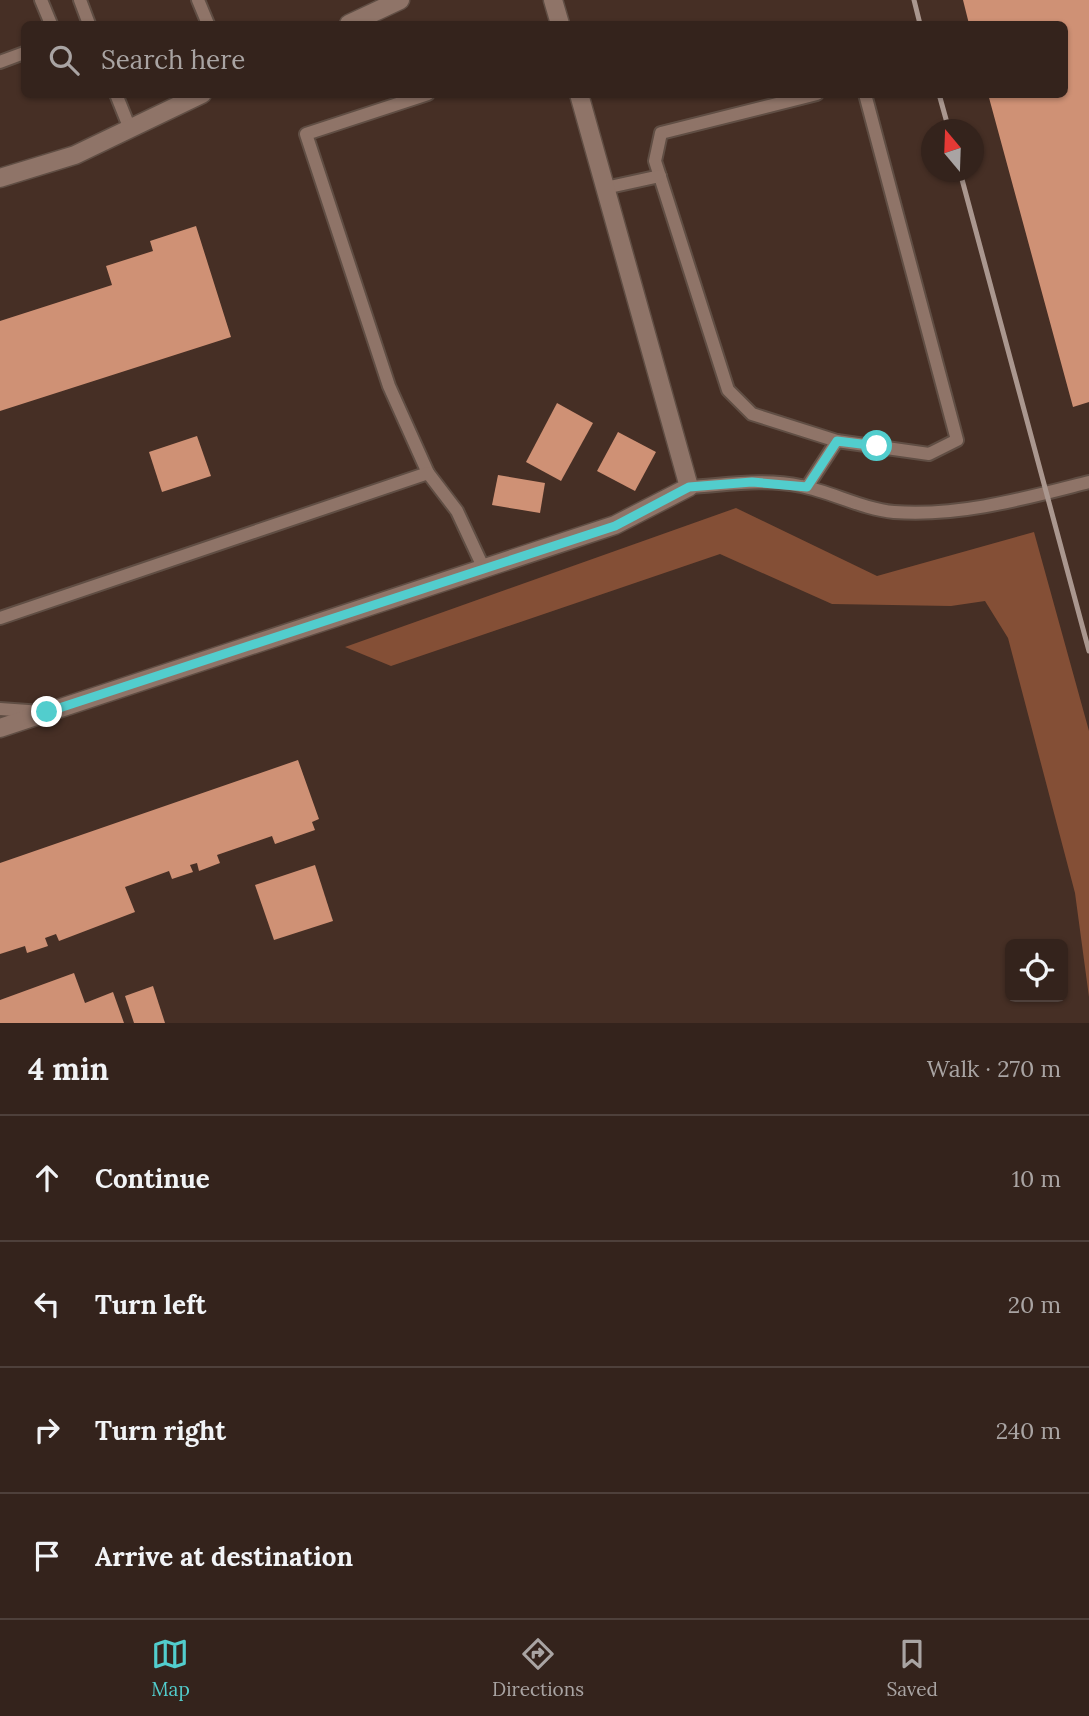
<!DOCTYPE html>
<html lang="en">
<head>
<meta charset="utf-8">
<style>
  :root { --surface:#34231c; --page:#3f2f29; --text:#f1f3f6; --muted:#a9a4a3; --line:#4e403b; --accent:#52cdcd }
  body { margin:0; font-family:Lora,serif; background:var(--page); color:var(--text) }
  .controls { position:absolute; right:21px; bottom:21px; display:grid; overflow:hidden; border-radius:10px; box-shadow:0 2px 5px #0004 }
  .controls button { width:63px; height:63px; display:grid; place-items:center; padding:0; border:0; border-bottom:2px solid var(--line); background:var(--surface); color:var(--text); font:35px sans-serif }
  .compass { position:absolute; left:921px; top:119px; width:63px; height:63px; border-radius:50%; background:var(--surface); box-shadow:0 2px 5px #0004; rotate:341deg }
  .stop { position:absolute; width:21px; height:21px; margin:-16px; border:5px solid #52cdcd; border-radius:50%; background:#fff }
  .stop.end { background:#52cdcd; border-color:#fff; box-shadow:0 2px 7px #0008 }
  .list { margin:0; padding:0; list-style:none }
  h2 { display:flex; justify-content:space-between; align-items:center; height:91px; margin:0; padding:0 28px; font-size:30px }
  h2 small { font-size:23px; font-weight:400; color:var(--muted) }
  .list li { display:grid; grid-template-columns:46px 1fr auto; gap:21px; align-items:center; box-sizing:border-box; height:126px; padding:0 28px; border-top:2px solid var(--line) }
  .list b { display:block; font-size:26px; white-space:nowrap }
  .list em { font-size:23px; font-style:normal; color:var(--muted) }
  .icon { flex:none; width:38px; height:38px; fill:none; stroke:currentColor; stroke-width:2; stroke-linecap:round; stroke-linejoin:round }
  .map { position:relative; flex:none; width:1089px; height:1023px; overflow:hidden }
  .search { position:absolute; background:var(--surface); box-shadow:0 2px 5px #0004; left:21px; right:21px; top:21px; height:77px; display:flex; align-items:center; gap:18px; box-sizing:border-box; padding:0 24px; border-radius:10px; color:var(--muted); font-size:26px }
  .sheet { height:595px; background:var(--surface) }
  nav { display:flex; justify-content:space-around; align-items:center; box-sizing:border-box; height:98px; border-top:2px solid var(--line); background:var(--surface); font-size:19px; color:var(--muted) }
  nav a { display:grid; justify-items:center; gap:4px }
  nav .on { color:var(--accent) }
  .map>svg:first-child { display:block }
</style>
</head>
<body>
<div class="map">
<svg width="1089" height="1023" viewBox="0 0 1089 1023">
  <rect width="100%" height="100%" fill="#462f25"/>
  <!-- green -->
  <polygon fill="#844f36" points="736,508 877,576 1034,532 1089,731 1089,997 1075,893 1008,638 985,601 951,606 832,604 720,554 391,666 345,647"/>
  <!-- building -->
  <g fill="#cf9175">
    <polygon points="963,0 1089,0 1089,402 1073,407 988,94 1064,94 1064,24 969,24"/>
    <polygon points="196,226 231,337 0,411 0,321 112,285 106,266 153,251 150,241"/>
    <polygon points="557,403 593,423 561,481 526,462"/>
    <polygon points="618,432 656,452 635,491 597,471"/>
    <polygon points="197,436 211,476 162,492 149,452"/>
    <polygon points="498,475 545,483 540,513 492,505"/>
    <polygon points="298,760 319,819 312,822 315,830 275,844 272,836 217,855 220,863 199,871 197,863 190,865 193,872 172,879 169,871 125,887 135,912 59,941 56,934 45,938 48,946 27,953 25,946 0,954 0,863"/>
    <polygon points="315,865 333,921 274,940 255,885"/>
    <polygon points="74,973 85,1003 113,992 124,1023 0,1023 0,1000"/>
    <polygon points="153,986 165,1023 134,1023 125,996"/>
  </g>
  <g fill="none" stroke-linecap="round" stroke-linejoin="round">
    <defs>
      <g id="service">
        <polyline points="41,0 51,24"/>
        <polyline points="80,0 89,24"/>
        <polyline points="198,0 208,24"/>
        <polyline points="0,62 24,53"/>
        <polyline points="116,94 130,129"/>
        <polyline points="428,94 306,134 389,386 428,473"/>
        <polyline points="817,94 661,133 655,161 728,390 752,414 837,441 929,454 957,440 865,94"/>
        <polyline points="605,188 660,176"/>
        <path d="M689,487c36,-2 76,-9 112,-1 31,6 61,23 93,26 66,5 132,-14 195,-30"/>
        <polyline points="807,487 837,441"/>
        <polyline points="0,618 428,473 457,511 484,569"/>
        <polyline points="0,709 42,712"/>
      </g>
      <g id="minor">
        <polyline points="553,0 560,24"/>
        <polyline points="349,24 400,0"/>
        <polyline points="0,178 75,155 202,94"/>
        <polyline points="0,728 615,525 689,487 579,94"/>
      </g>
    </defs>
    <!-- service casing -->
    <use href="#service" stroke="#604e44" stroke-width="16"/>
    <!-- minor casing -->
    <use href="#minor" stroke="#604e44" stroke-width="21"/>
    <!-- service -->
    <use href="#service" stroke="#8f7468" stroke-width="12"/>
    <!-- minor -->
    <use href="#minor" stroke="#8f7468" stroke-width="18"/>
    <!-- rail -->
    <g stroke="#aa978f" stroke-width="5">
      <polyline points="914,0 920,24"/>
      <polyline points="939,94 949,130"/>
      <polyline points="960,172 1089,651"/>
    </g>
  </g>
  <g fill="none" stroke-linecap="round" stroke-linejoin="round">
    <!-- route -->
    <polyline stroke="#52cdcd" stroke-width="9" points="47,712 615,526 689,487 752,482 807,487 837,441 877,446"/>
  </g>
</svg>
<div class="controls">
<button><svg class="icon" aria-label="locate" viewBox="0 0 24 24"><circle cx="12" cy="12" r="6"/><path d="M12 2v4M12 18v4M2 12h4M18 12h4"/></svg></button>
</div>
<svg class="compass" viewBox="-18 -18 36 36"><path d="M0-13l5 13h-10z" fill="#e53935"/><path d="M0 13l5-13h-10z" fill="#a9a4a3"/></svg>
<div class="stop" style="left:877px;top:446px"></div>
<div class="stop end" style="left:47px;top:712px"></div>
<div class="search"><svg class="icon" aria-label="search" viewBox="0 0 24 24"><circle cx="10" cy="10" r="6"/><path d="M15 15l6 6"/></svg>Search here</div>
</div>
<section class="sheet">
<h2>4 min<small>Walk · 270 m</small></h2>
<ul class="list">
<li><svg class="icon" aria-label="ahead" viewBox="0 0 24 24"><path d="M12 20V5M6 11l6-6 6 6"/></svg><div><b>Continue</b></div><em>10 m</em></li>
<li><svg class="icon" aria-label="left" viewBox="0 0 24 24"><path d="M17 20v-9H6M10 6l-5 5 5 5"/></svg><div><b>Turn left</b></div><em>20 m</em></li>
<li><svg class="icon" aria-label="right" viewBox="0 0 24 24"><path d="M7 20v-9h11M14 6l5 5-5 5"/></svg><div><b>Turn right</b></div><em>240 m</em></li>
<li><svg class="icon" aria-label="arrive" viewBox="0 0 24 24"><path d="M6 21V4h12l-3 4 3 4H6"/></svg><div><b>Arrive at destination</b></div></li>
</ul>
</section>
<nav>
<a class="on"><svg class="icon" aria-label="map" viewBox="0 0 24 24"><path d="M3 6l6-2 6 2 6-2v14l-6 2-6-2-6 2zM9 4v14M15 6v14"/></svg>Map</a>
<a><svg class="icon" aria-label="directions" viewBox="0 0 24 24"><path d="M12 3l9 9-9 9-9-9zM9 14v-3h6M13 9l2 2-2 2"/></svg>Directions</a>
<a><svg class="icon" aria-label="saved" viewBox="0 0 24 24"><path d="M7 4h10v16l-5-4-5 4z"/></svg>Saved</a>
</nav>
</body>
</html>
